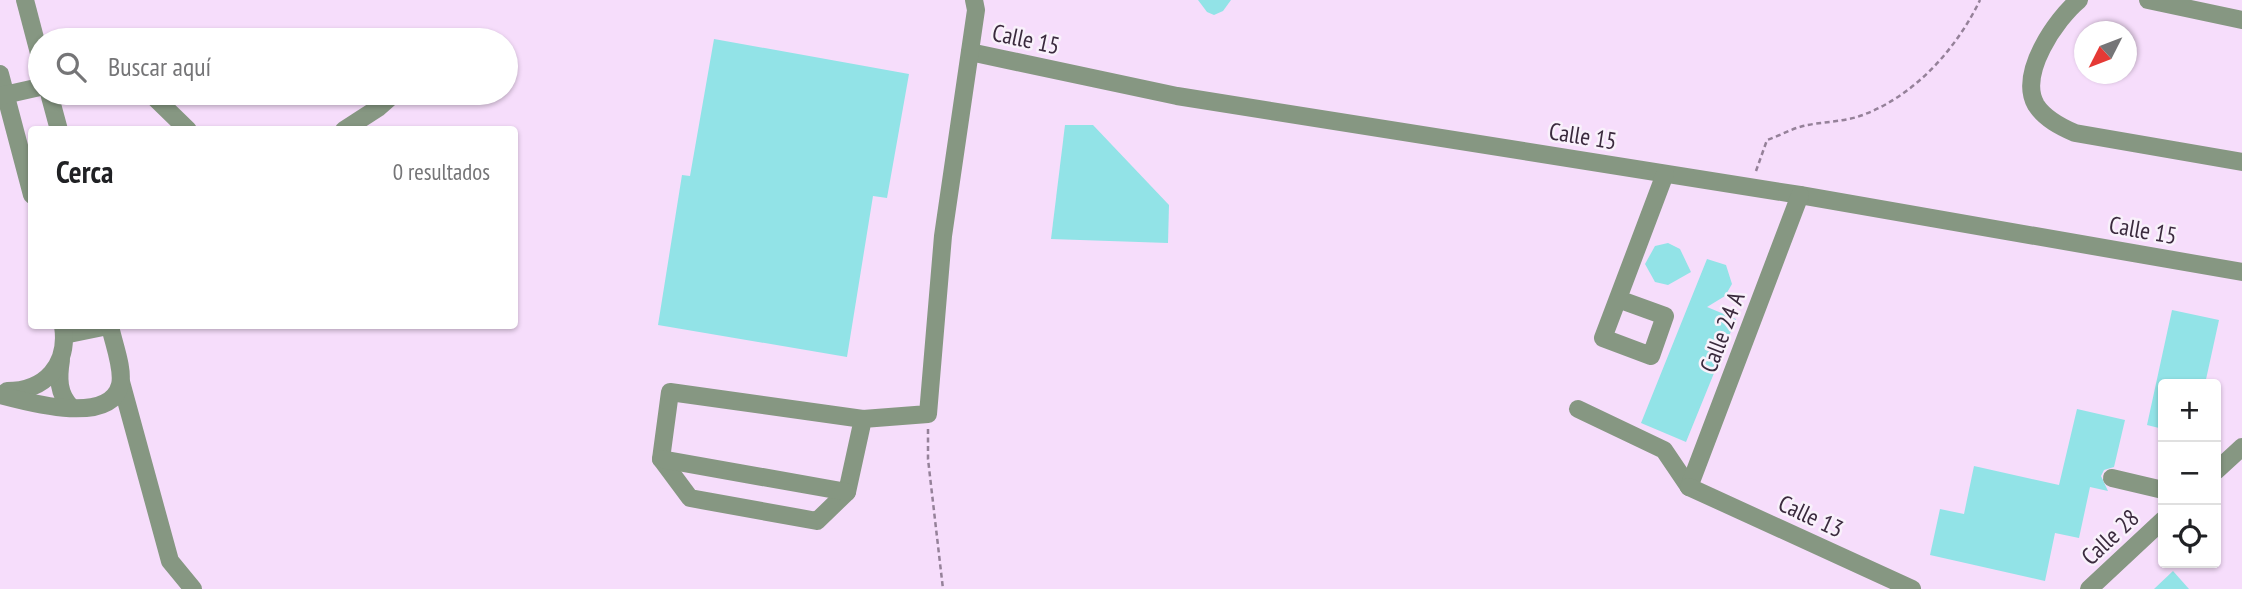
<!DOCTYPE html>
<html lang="es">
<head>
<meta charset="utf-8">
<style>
  :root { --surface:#fff; --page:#f2f2f2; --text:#202124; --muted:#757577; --line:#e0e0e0 }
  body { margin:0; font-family:"PT Sans Narrow",sans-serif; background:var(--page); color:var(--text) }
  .controls { position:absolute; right:21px; bottom:21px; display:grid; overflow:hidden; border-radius:7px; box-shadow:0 2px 5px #0004 }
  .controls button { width:63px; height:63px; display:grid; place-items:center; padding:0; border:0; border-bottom:2px solid var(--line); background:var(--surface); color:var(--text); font:35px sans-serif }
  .compass { position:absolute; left:2074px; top:21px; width:63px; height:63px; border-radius:50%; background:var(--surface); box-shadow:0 2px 5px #0004; rotate:228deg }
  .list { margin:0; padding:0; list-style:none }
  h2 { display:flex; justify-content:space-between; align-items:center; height:91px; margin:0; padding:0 28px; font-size:30px }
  h2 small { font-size:23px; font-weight:400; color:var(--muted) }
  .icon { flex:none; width:38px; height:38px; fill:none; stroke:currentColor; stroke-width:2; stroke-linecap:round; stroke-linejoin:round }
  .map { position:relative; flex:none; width:2242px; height:589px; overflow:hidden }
  .search { position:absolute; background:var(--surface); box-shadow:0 2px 5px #0004; left:28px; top:28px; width:490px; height:77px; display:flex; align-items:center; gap:18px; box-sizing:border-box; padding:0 24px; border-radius:38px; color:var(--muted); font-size:26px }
  .panel { position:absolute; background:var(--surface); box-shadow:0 2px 5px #0004; left:28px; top:126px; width:490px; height:203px; border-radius:7px }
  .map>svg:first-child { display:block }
</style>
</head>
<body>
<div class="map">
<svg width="2242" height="589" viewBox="0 0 2242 589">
  <rect width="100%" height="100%" fill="#f6ddfb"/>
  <!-- building -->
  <g fill="#92e3e7">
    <polygon points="1198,0 1231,0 1223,11 1214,15 1207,12"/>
    <polygon points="714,39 909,74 887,198 873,196 847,357 658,325 682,175 690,176"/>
    <polygon points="1065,125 1093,125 1169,205 1168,243 1051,239"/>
    <polygon points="1668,243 1680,249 1691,272 1668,285 1655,282 1645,264 1655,246"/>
    <polygon points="1707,259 1726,265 1732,284 1725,296 1707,307 1736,319 1686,442 1641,423"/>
    <polygon points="2172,310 2219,320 2205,384 2163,384 2163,429 2147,425"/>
    <polygon points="2077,409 2125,420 2114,467 2104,470 2101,476 2108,491 2090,487 2079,538 2055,533 2045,581 1930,555 1940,509 1964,514 1974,466 2059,485"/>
    <polygon points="2173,571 2189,589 2154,589"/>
  </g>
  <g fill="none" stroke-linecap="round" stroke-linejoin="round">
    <!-- path -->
    <g stroke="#958199" stroke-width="2.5" stroke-dasharray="5 3.5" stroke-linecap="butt">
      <path d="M1756,171l11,-31c12,-4 24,-11 36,-14 17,-4 37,-4 54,-9 55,-18 99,-67 123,-117"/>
      <polyline points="928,429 928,459 943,589"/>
    </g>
    <!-- minor -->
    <g stroke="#869782" stroke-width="18">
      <polyline points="25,0 40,57"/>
      <path d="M2079,0c-23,19 -61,74 -43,105 9,14 25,22 39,28l167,29"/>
      <polyline points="2148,0 2242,20"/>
      <polyline points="970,52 1177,96 1800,195 2242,272"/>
      <polyline points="0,74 32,195"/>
      <polyline points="49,93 59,130"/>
      <polyline points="150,93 188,130"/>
      <polyline points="0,96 40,87"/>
      <polyline points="344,130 378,108 395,93"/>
      <polyline points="1618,299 1665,316 1651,356 1603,338 1665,174"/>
      <polyline points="64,335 108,326"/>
      <path d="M61,360c-3,18 -3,34 10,47"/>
      <polyline points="121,382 170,561 193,589"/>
      <path d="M7,391c38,0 62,-26 56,-65"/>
      <path d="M0,395c27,7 110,31 120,-10 4,-16 -7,-43 -10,-59"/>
      <polyline points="1578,409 1664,450 1689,487"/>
      <polyline points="863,419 847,492 817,521 690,498 661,459 670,392 863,419 928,414 943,236 976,10 974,0"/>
      <polyline points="661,459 847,492"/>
      <polyline points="2216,471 2242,447"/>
      <polyline points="2112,478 2163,490"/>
      <polyline points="1689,487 1800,195"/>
      <polyline points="1689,487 1912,589"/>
      <polyline points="2089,589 2163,520"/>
    </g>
  </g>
  <g text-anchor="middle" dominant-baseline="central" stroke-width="5" stroke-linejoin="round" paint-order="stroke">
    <!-- street labels -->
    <g font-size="24" fill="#3a2a3d" stroke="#f9f1fb">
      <text transform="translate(1026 39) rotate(12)">Calle 15</text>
      <text transform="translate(1583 136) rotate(9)">Calle 15</text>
      <text transform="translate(2143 230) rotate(10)">Calle 15</text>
      <text transform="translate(1722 332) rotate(-69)">Calle 24 A</text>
      <text transform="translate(1811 516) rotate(25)">Calle 13</text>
      <text transform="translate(2110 537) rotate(-43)">Calle 28</text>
    </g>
  </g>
</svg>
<div class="controls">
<button>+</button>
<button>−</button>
<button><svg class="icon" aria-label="locate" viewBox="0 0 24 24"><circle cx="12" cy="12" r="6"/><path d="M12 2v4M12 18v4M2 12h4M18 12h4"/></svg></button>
</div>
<svg class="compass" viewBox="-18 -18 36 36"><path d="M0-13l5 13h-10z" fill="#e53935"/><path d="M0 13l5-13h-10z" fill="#757577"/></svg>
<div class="search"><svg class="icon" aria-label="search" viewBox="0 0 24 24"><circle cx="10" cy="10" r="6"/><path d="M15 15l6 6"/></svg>Buscar aquí</div>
<section class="panel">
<h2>Cerca<small>0 resultados</small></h2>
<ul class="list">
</ul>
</section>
</div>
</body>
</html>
